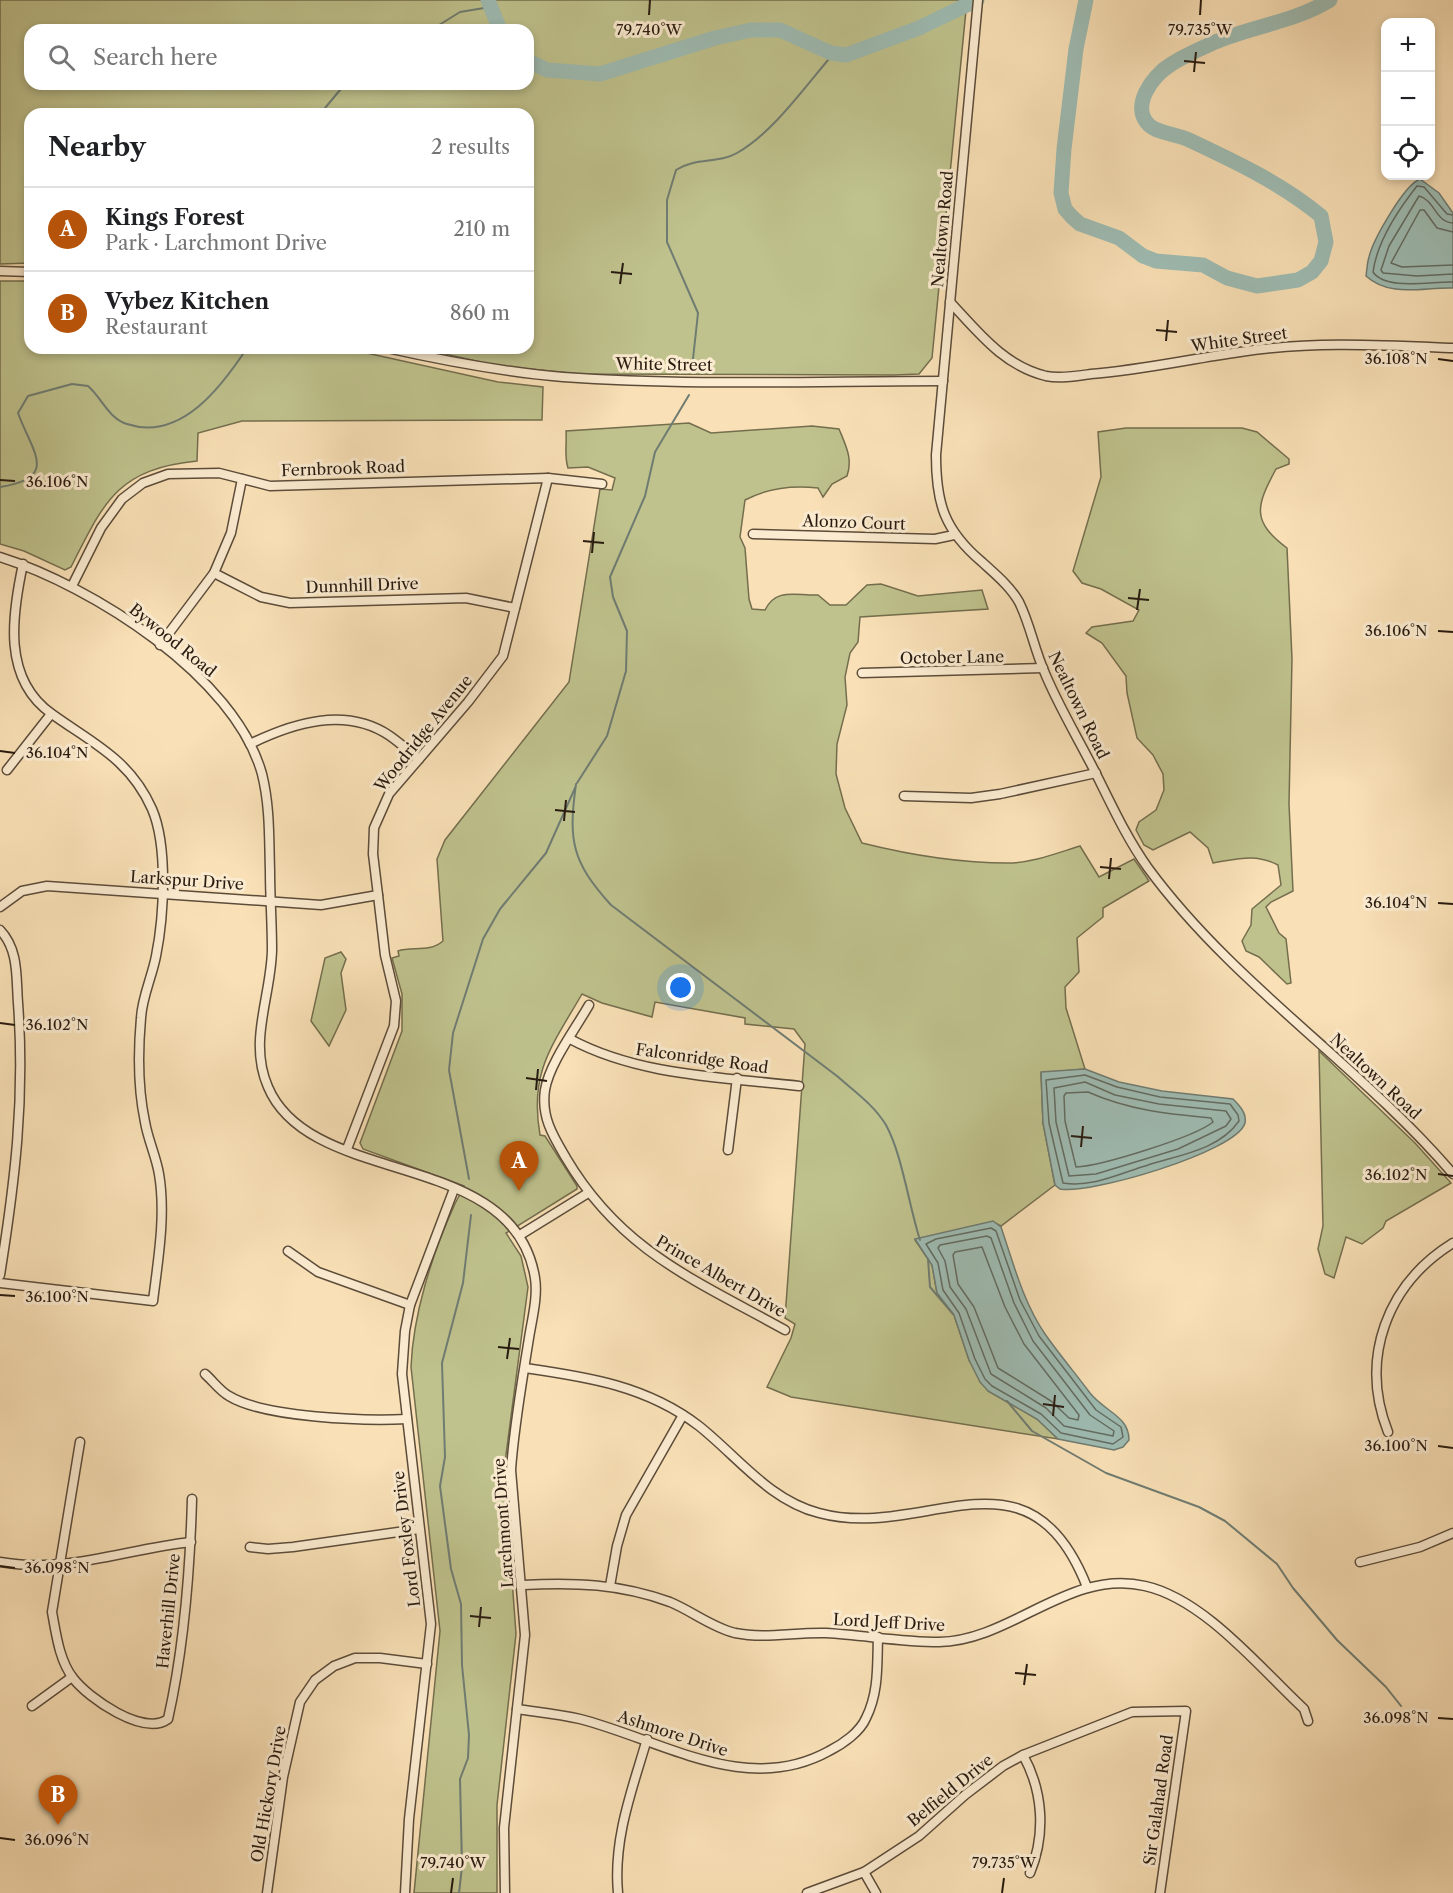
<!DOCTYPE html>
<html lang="en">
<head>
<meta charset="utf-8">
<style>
  :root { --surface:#fff; --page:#f2f2f2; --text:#202124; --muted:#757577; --line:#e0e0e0; --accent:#b45309 }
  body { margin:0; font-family:"Libre Caslon Text",serif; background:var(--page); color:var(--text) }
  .controls { position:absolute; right:18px; top:18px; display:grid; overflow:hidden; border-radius:12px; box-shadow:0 3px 9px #0003 }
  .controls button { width:54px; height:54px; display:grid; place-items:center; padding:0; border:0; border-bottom:2px solid var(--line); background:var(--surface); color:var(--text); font:30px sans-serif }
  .you { position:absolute; left:681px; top:988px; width:21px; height:21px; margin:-15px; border:4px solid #fff; border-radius:50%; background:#1a73e8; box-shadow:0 0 0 9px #1a73e833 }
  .badge { display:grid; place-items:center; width:39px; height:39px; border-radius:50%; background:var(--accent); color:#fff; font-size:20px; font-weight:700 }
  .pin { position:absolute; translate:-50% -50px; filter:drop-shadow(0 2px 3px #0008) }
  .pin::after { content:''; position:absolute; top:32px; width:21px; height:18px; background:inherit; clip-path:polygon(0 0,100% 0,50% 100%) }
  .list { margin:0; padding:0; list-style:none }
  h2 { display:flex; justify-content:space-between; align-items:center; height:78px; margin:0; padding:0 24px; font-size:26px }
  h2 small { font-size:20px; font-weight:400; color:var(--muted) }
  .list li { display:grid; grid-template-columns:39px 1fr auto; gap:18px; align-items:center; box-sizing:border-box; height:84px; padding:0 24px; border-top:2px solid var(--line) }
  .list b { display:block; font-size:22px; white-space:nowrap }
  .list p { margin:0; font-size:20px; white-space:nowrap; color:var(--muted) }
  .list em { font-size:20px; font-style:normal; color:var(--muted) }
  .icon { flex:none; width:33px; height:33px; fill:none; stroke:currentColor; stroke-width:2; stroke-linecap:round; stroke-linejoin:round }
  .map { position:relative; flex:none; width:1453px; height:1893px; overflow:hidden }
  .search { position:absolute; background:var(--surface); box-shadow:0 3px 9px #0003; left:24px; top:24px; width:510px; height:66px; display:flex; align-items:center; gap:15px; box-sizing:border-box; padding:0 21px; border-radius:18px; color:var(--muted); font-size:22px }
  .panel { position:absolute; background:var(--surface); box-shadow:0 3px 9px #0003; left:24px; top:108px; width:510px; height:246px; border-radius:18px }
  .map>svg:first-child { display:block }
</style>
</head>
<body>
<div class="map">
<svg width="1453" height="1893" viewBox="0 0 1453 1893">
  <rect width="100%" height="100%" fill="#f9e0b6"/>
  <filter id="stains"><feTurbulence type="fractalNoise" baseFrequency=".00333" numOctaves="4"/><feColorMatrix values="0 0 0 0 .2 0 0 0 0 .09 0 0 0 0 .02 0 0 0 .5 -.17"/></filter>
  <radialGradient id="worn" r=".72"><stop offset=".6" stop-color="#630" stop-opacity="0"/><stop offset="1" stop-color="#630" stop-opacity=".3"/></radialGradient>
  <!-- green -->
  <g fill="#bfc28d" stroke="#746e4e" stroke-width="1.5" fill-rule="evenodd">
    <path d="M0,0h967l-35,358 -13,16 -26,1 -313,-1 -82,-8 -79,-18h109v-234h-498v149l-30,1zM30,30h498v54h-498z"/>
    <path d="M0,281h30v67h314l154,34 45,5 -1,33 -300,1 -44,12 -1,28c-80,8 -93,41 -126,106l-6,3 -41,-19 -24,-7z"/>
    <path d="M689,423l22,10 101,-7 27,3c7,17 14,30 8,47l-15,8 -9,13 -5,-9c-25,-3 -50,0 -73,12l-5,37 5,11 4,51 3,10 13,1c11,-23 32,-14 53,-15l12,10h16l21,-20 14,-1 37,12 64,-6 6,19 -128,8 -2,25 -8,11 -5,24 2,28 -10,39 -1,30 9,34 17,35c48,12 97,20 146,20 24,0 49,-10 72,-17l19,31 35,-18 15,22 -46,27v9l-26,21 2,34 -14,15 1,21 19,61 -44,4 2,50 12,62 -54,41 -8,-4 -78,18 17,25 5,28 17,22 15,45 19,31 49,28 21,20 -267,-42 -24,-10 24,-49 4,-14 -10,-6 20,-274 -11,-15 -49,-5v-6l-90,-16 -3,15 -50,-14 -20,-9c-30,52 -53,78 -42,141l5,1 32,50v3l-71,44 15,23 7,31 -24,183 12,164 -19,171v88h-83l26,-262 -29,-264c2,-52 21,-113 43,-161 3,-7 7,-13 10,-20l-101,-37 -3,-6 42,-112v-37l-10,-36 7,-2 -1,-5c14,-5 31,2 45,-10l-6,-82 8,-19 124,-158 31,-193 12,1 3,-12 -27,-11 -20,1c-4,-12 -1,-24 -2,-37z"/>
    <path d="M1126,428h116l15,4 32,27v5l-13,5c-20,37 -25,52 11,79l5,111 -3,145 4,87 -22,11 -5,5 13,26 7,6 5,44 -4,1 -28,-27 -13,-6 -4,-10 9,-16 1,-16 29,-24 -3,-20c-23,-12 -40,-6 -65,-2l-5,-15 -18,-16 -37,18 -9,-5 -8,-15 3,-8 17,-12 8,-20 -1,-16 -10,-19 -16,-17 -10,-45 -1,-17 -24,-33 -16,-10 6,-6 41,-6 6,-11 -38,-21 -19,-6 -9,-12 28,-94 -3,-45z"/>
    <polygon points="341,952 346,959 341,973 346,1010 329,1046 311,1021 325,958"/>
    <polygon points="1319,1051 1415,1143 1451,1183 1386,1221 1383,1228 1362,1244 1346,1237 1334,1278 1325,1274 1318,1249 1323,1226"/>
  </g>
  <!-- water -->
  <g fill="#9ebcb3" stroke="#6f7c72" stroke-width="1.5">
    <path d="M1420,179l19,14 14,20v75c-30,-1 -63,10 -87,-12 1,-6 1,-13 3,-19 4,-17 35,-72 51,-78z"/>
    <path d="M1085,1069l34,13 43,9 71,8c6,6 14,14 12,24 -8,29 -157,72 -185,66l-5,-4 -12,-62 -2,-51z"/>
    <path d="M993,1221l8,6c12,35 22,75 44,107 14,20 30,39 45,59 15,19 39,23 39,47l-6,7 -9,3 -56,-11 -21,-20 -49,-28 -8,-9 -11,-22 -15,-45 -17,-22 -5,-28 -17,-26z"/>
  </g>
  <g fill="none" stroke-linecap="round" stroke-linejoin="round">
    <!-- shore -->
    <g stroke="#636c62" stroke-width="1.5">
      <path d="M1453,215l-6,-1 -23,-27 -7,-1c-19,24 -40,56 -44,86 13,19 59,9 80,10"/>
      <path d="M1453,223c-18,-1 -18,-23 -34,-27l-30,50 -8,24 2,3 34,3 36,-2"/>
      <polyline points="1453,232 1437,228 1424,210 1420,210 1391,263 1402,267 1453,265"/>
      <path d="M1085,1075l32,12 43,10 70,7 8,11 1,6c-20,29 -60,34 -91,44 -27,8 -56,23 -85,18l-14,-60 -3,-43z"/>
      <polygon points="1085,1082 1115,1095 1159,1104 1226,1111 1231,1119 1226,1126 1178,1149 1096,1174 1069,1176 1056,1122 1054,1088"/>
      <path d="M1088,1092c40,18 80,22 123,26l2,4c-18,15 -112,44 -137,45l-11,-46 -1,-25 2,-3z"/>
      <polygon points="991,1228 996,1231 1020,1300 1039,1336 1096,1410 1121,1427 1123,1437 1113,1444 1061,1433 1041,1414 992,1386 985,1379 975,1359 959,1313 943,1290 938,1263 926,1244 936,1239"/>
      <polygon points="987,1236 991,1238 1014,1303 1033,1341 1090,1415 1114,1431 1113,1436 1064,1426 1046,1408 991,1374 966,1309 950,1287 945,1261 938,1248 940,1245"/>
      <polygon points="982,1247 1005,1307 1024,1344 1079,1415 1078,1420 1069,1418 1051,1401 998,1368 974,1307 958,1284 953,1255 955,1252"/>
    </g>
    <!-- stream -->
    <g stroke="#6f7c72" stroke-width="2">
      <polyline points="431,30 460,12 490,7"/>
      <polyline points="320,114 340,90 349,84"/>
      <path d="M692,368l6,-55 -31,-71v-42l9,-30c20,-13 42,-6 61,-17 37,-21 69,-68 97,-100"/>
      <path d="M0,487c60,-9 32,-35 18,-74l10,-17 44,-12 16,2c14,12 20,32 39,38 54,18 95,-38 120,-76"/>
      <polyline points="577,783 607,736 626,671 627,631 613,597 610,577 645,496 655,452 689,395"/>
      <path d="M576,784c-8,57 -4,78 35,121l226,171c17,15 37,29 49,49 16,29 23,81 34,115"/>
      <polyline points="469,1179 449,1070 453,1033 483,939 500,909 546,853 575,788"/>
      <polyline points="928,1259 930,1287 953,1314"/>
      <polyline points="1007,1401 1032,1431 1106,1473 1199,1507 1225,1521 1277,1564 1293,1588 1337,1640 1386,1687 1401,1706"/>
      <polyline points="459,1893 462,1867 460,1779 468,1758 469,1735 462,1665 461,1604 451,1569 440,1486 445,1457 442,1363 463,1283 471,1215"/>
    </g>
    <!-- river -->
    <g stroke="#9ebcb3" stroke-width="15">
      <polyline points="488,0 500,30"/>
      <path d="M1086,0l-10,49 -12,100 -3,44 4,16 7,8 8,7 39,14 24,18 13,5 47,4 24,13 30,8 41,-6 14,-8 9,-11 5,-19 -5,-26c-40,-33 -87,-55 -134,-77 -11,-5 -30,-6 -38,-14 -19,-18 3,-49 21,-60 13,-9 30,-16 45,-23 38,-16 79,-20 115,-42"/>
      <polyline points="528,61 547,70 600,74 715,38 751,30 780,30 831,53 846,55 919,28 977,0"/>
    </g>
    <defs>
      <g id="minor">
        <path d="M978,0l-42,455c0,48 8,75 46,107 13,12 28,24 37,40 11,22 15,46 25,69 13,32 31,62 47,93 18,35 34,72 57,104 86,117 212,197 305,306"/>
        <polyline points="0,271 30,272"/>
        <path d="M950,302c28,30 54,64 96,74 14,3 31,0 45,-2 51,-4 99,-15 149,-22 71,-11 141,-7 213,-4"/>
        <path d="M387,348c58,13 117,24 176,29 126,9 254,4 380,4"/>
        <polyline points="753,534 935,539 954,535"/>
        <path d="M0,557c92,29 235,119 262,217 8,32 7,64 8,97 0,26 2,52 2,79 -1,47 -24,91 -4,137 43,102 246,60 267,191 3,19 -3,41 -6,60 -7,44 -15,88 -18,132l14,165 -21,193 1,65"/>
        <polyline points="214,573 261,597 290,603 466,598 515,608"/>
        <polyline points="72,586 101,528 122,499 143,483 168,474 219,473 270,486 548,478 602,484"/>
        <polyline points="160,645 214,573 231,533 242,479"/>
        <polyline points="862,673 1043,668"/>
        <path d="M250,744c43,-21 96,-38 140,-8 10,7 20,16 29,23"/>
        <polyline points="7,770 51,714"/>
        <polyline points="904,796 971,798 1000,794 1096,773"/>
        <polyline points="0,907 22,891 47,886 321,905 378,895"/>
        <path d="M0,930c19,20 16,47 18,73 7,96 -3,178 -18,272"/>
        <path d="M589,1005c-13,23 -40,59 -44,85 -4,27 8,46 21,68 55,93 129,122 219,172"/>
        <path d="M570,1039c69,37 152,38 229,47"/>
        <polyline points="347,1149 394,1026 396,1001 385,955 378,895 373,854 374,828 389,794 468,702 503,656 548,478"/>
        <polyline points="728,1150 737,1078"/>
        <polyline points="520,1235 588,1193"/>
        <polyline points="288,1251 318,1272 410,1305"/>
        <path d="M0,1283l153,18c5,-41 13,-86 6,-127 -3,-18 -11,-34 -14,-52 -7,-33 -7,-71 -4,-104 1,-21 11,-41 15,-62 8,-40 12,-110 -4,-147 -22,-50 -60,-66 -100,-95 -50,-35 -40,-99 -29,-150"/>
        <path d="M525,1368c63,9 122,18 174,58 39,31 70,74 120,87 106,29 209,-76 268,74"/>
        <path d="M205,1374c8,7 15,17 24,22 36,22 136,25 178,23"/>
        <path d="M1388,1432c-29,-74 -1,-148 65,-189"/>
        <path d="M80,1442l-28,170c4,21 7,48 21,66 15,20 71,59 95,41 16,-71 22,-147 24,-220"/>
        <polyline points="250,1547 268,1549 293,1547 419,1529"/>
        <path d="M0,1562c66,12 126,-13 191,-20"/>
        <polyline points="1360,1562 1420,1547 1453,1533"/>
        <path d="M523,1585c51,-3 98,-1 147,17 22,9 41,25 65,31 30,6 60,-1 91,0 37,2 75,9 113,9 72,-1 131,-74 206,-56 59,13 115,82 159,123l4,12"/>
        <polyline points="610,1586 617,1546 626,1515 683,1415"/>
        <polyline points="32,1706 72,1677"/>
        <path d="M517,1709c20,3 42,5 63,10 82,21 166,78 249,32 14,-7 31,-19 37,-33 13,-26 11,-53 12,-81"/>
        <path d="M1023,1755c20,36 23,79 7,118"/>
        <polyline points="864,1872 876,1893"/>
        <polyline points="267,1893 283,1777 300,1702 315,1680 334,1666 355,1658 380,1658 427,1664"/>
        <polyline points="405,1893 409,1819 431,1624 402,1374 405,1331 410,1305 454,1189"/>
        <path d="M618,1893c-5,-54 14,-103 29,-154"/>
        <polyline points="807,1893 864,1872 919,1836 965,1795 1003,1766 1023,1755 1132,1712 1186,1711 1160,1893"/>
      </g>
    </defs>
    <!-- minor casing -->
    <use href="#minor" stroke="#5c4c3a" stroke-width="11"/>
    <!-- minor -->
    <use href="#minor" stroke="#fbebd0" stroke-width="8"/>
  </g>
  <!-- ticks -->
  <path fill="none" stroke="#281b10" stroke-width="2" d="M649,15l1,-15M1200,15l1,-15M1184,61l21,2M1194,72l2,-20M611,272l21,2M620,284l3,-21M1156,330l21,2M1166,341l2,-21M1438,359l15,2M0,480l15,1M583,541l21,2M592,553l2,-21M1128,598l21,2M1137,610l3,-21M1438,631l15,1M0,751l15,2M555,810l20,2M564,821l2,-21M1100,867l21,2M1109,879l2,-21M1438,903l15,1M0,1023l15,2M526,1078l21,3M536,1090l2,-21M1071,1136l21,2M1081,1147l2,-21M1438,1174l15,2M0,1295l15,1M498,1347l21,2M507,1359l3,-21M1043,1404l21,3M1053,1416l2,-21M1438,1446l15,2M0,1566l15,2M470,1616l21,2M479,1627l2,-20M1015,1673l21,2M1024,1685l3,-21M1438,1718l15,1M0,1838l15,2M451,1893l2,-15M1002,1893l2,-15"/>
  <g text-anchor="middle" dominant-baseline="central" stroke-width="6" stroke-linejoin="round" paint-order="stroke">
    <!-- street labels -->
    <g font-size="16" fill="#281b10" stroke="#fbebd0">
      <text transform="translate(942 229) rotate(-85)">Nealtown Road</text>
      <text transform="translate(1239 339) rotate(-8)">White Street</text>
      <text transform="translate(664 364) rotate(1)">White Street</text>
      <text transform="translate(343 468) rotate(-2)">Fernbrook Road</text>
      <text transform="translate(854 522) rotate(2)">Alonzo Court</text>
      <text transform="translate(362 585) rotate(-2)">Dunnhill Drive</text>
      <text transform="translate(173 640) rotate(39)">Bywood Road</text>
      <text transform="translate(952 657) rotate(-1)">October Lane</text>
      <text transform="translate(1079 705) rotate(64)">Nealtown Road</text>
      <text transform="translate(423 733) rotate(-51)">Woodridge Avenue</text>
      <text transform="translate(187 880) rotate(4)">Larkspur Drive</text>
      <text transform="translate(702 1058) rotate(8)">Falconridge Road</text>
      <text transform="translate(1376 1076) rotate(43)">Nealtown Road</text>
      <text transform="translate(721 1276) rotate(30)">Prince Albert Drive</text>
      <text transform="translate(503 1523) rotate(-94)">Larchmont Drive</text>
      <text transform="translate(406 1539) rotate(-97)">Lord Foxley Drive</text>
      <text transform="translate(168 1611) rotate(-84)">Haverhill Drive</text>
      <text transform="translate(889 1622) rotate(3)">Lord Jeff Drive</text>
      <text transform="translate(673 1733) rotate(18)">Ashmore Drive</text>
      <text transform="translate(950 1790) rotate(-39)">Belfield Drive</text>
      <text transform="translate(268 1794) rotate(-80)">Old Hickory Drive</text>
      <text transform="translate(1158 1800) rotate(-82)">Sir Galahad Road</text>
    </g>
  </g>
  <g font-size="15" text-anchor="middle" fill="#281b10" stroke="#fbebd0" stroke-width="6" stroke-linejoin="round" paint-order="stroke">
    <text x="649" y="35">79.740°W</text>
    <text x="1200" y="35">79.735°W</text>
    <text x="1396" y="364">36.108°N</text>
    <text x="57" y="487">36.106°N</text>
    <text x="1396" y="636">36.106°N</text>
    <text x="57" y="758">36.104°N</text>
    <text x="1396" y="908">36.104°N</text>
    <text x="57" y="1030">36.102°N</text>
    <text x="1396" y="1180">36.102°N</text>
    <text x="57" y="1302">36.100°N</text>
    <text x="1396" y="1451">36.100°N</text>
    <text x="57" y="1573">36.098°N</text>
    <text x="1396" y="1723">36.098°N</text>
    <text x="57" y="1845">36.096°N</text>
    <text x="453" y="1868">79.740°W</text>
    <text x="1004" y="1868">79.735°W</text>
  </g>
  <rect width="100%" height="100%" filter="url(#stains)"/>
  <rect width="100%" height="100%" fill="url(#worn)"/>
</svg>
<div class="controls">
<button>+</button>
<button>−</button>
<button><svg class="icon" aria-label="locate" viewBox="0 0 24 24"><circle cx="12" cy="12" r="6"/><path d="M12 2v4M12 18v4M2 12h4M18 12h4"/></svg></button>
</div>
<div class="you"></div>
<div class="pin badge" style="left:519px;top:1191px">A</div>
<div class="pin badge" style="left:58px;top:1825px">B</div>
<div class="search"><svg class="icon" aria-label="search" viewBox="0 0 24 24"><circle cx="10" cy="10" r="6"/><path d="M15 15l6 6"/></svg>Search here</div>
<section class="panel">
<h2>Nearby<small>2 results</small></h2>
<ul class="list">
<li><span class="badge">A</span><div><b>Kings Forest</b><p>Park · Larchmont Drive</p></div><em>210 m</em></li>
<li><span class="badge">B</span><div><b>Vybez Kitchen</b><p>Restaurant</p></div><em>860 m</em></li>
</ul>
</section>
</div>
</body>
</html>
